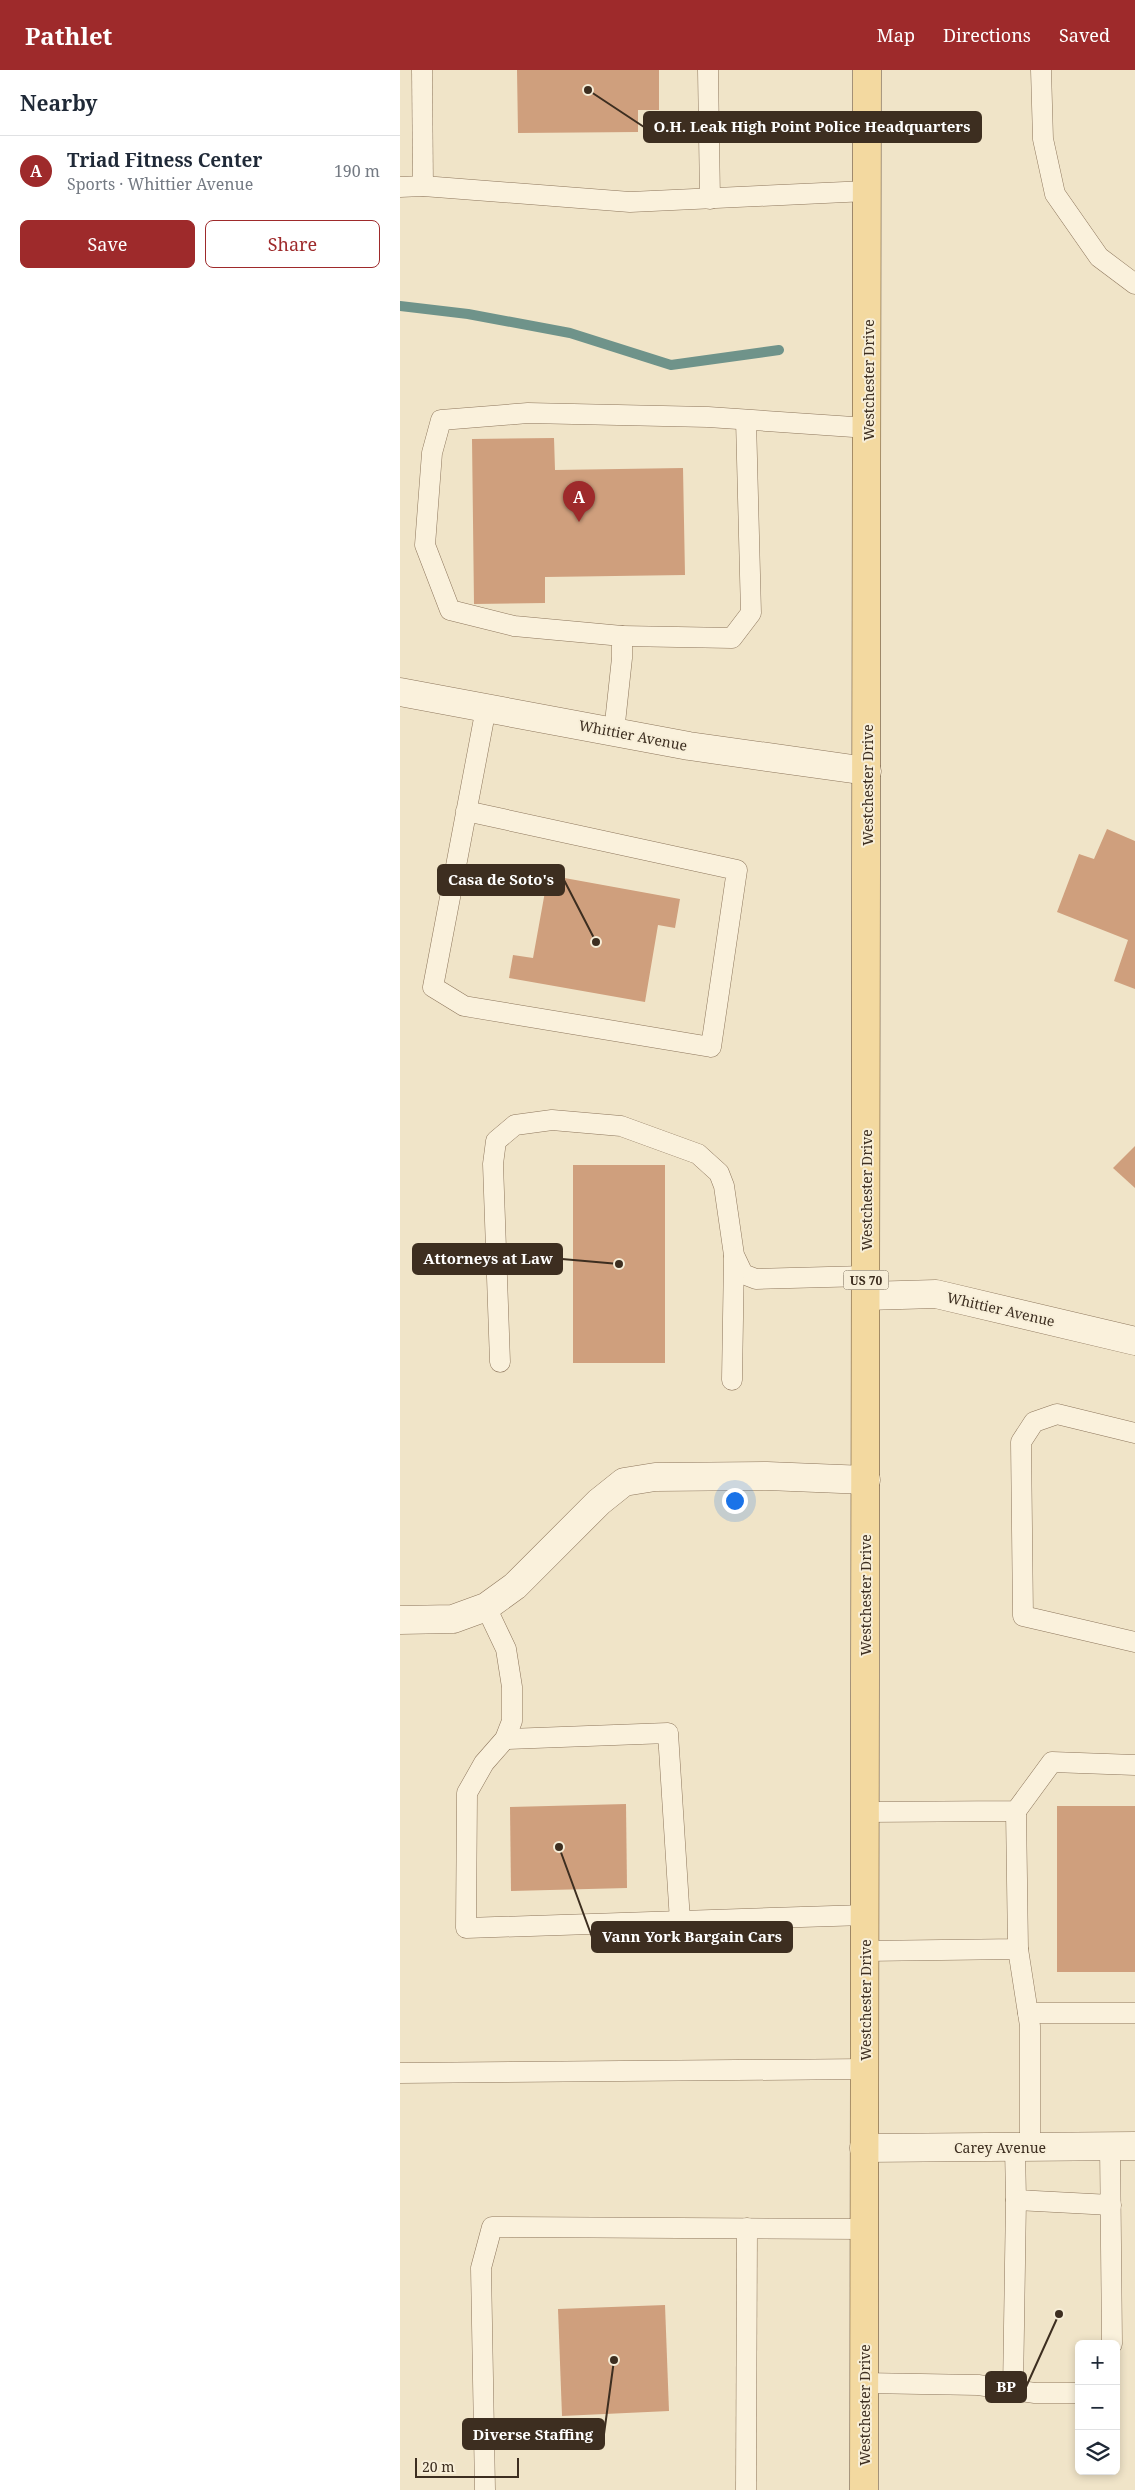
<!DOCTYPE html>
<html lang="en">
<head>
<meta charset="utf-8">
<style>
  :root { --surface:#fff; --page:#f2f2f3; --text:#1f2937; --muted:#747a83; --line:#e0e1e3; --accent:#9e2a2b }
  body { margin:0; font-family:"Noto Serif",serif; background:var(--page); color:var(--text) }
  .controls { position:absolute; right:15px; bottom:15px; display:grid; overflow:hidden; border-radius:8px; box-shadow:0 2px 8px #0003 }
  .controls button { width:45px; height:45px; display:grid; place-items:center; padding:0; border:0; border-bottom:1px solid var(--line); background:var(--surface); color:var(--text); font:25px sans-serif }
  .scale { position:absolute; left:15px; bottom:12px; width:104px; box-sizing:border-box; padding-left:5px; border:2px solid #3d2e20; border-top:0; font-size:14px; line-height:18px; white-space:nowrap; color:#3d2e20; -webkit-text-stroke:4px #f7eed8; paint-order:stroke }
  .you { position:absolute; left:334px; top:1430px; width:18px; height:18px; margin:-12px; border:4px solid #fff; border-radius:50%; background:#1a73e8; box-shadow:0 0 0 8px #1a73e833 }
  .badge { display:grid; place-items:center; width:32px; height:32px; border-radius:50%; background:var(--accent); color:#fff; font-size:16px; font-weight:700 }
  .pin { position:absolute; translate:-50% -41px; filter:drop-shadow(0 1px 2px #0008) }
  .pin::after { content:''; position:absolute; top:26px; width:18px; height:15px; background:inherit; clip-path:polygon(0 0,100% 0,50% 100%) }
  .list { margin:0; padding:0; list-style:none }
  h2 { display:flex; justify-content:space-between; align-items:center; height:65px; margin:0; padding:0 20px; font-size:21px }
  h2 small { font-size:16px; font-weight:400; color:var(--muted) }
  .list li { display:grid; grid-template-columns:32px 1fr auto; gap:15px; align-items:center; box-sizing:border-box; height:70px; padding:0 20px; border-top:1px solid var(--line) }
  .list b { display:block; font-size:19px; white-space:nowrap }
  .list p { margin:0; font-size:16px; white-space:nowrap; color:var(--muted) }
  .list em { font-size:16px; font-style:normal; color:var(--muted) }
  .actions { display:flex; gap:10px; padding:15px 20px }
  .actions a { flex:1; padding:11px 0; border:1px solid var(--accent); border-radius:8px; text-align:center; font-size:18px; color:var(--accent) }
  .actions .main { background:var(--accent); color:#fff }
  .icon { flex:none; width:28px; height:28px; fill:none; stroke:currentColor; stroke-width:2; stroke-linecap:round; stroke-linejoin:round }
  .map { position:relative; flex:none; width:735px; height:2420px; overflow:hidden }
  header { display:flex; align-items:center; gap:30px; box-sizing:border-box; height:70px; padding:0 25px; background:var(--accent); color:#fff }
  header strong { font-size:24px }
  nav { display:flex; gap:28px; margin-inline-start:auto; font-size:18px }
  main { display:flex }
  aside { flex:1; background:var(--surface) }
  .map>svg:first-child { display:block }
</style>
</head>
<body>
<header>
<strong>Pathlet</strong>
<nav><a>Map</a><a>Directions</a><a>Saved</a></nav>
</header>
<main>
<aside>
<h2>Nearby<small></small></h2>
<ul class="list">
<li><span class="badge">A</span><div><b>Triad Fitness Center</b><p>Sports · Whittier Avenue</p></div><em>190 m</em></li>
</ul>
<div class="actions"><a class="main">Save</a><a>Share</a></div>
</aside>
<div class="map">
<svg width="735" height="2420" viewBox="0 0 735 2420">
  <rect width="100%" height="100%" fill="#f0e4c8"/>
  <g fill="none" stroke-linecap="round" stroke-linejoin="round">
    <!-- stream -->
    <polyline stroke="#6f938a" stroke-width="10" points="0,236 68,244 170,263 271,295 379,280"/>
  </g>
  <!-- building -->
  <g fill="#cf9f7d">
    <polygon points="117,0 259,0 259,40 238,40 238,62 118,63"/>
    <polygon points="154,368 155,400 283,398 285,505 145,507 145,533 74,534 72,369"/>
    <polygon points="707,759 735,771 735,919 714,911 728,870 657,842 679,784 694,789"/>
    <polygon points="148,805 280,829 275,858 258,855 245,932 109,908 113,885 133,888"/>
    <polygon points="735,1076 735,1118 713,1098"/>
    <rect x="173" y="1095" width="92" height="198"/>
    <polygon points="226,1734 227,1818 111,1821 110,1737"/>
    <rect x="657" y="1736" width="78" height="166"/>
    <polygon points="265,2235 269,2341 162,2346 158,2239"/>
  </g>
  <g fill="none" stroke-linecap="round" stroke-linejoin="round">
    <defs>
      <g id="lane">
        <polyline points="22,0 23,116"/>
        <polyline points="308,0 310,129"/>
        <polyline points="641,0 643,69 655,124 699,187 735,214"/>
        <polyline points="0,117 23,116 230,132 467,121"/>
        <polyline points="222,566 332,568 351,543 346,350"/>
        <polyline points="214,662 222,588 222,566 114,556 50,540 25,475 32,383 41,350 128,343 308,347 468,358"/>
        <polyline points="66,741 337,800 311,977 64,936 33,917 86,638"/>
        <polyline points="100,1292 93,1094 96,1071 115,1055 152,1050 221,1056 298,1084 319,1103 324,1116 334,1185 343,1204 356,1209 466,1206"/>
        <polyline points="332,1310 334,1187"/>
        <polyline points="735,1363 657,1344 634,1352 621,1372 623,1546 735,1572"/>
        <polyline points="86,1537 106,1579 112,1617 112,1651 105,1669 84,1693 67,1723 66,1858 465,1845"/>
        <polyline points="105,1669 268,1663 280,1851"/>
        <polyline points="465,1742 616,1741 652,1692 735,1695"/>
        <polyline points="618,1879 630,1956 630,2077"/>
        <polyline points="465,1881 618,1879 616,1741"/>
        <polyline points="628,1943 735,1943"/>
        <polyline points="0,2003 464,1999"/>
        <polyline points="710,2076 712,2274"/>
        <polyline points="615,2077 616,2130 711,2135"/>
        <polyline points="464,2313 578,2315 635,2323 679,2323"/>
        <polyline points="613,2320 616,2130"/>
        <polyline points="85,2420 81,2198 92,2157 464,2159"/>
        <polyline points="346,2420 347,2158"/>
      </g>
      <g id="street">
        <polyline points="0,622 289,676 467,701"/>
        <polyline points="466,1226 536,1224 735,1271"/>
        <polyline points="0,1550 53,1549 86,1537 115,1516 199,1432 224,1412 255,1407 367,1406 466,1410"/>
        <polyline points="464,2078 735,2076"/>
      </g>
      <polyline id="primary" points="464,2420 467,0"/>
    </defs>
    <!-- lane casing -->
    <use href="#lane" stroke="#8d765c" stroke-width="21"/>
    <!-- street casing -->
    <use href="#street" stroke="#8d765c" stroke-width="29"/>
    <!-- primary casing -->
    <use href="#primary" stroke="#5b4430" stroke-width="29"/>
    <!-- lane -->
    <use href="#lane" stroke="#faf1dc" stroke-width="20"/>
    <!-- street -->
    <use href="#street" stroke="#faf1dc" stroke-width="28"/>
    <!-- primary -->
    <use href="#primary" stroke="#f3d9a0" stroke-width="28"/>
  </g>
  <g text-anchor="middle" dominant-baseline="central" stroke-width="4" stroke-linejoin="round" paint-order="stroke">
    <!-- shield labels -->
    <rect fill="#f7eed8" stroke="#756857" stroke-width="1" x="443.5" y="1200.5" width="45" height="19" rx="4"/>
    <g font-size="12" font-weight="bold" fill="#3d2e20">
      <text x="466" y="1210">US 70</text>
    </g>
    <!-- street labels -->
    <g font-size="14" fill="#3d2e20" stroke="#f7eed8">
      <text transform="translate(468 310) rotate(-90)">Westchester Drive</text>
      <text transform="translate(233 665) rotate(11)">Whittier Avenue</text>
      <text transform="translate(467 715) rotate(-90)">Westchester Drive</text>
      <text transform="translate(466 1120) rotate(-90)">Westchester Drive</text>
      <text transform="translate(601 1239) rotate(13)">Whittier Avenue</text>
      <text transform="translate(465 1525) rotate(-90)">Westchester Drive</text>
      <text transform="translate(465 1930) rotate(-90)">Westchester Drive</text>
      <text x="600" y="2077">Carey Avenue</text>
      <text transform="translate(464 2335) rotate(-90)">Westchester Drive</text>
    </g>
  </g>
  <!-- callouts -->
  <path fill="none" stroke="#3d2e20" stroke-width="2" d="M188 20L244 57M196 872L164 810M219 1194L162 1189M159 1777L192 1867M659 2244L626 2317M214 2290L204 2364"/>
  <g fill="#3d2e20" stroke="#f7eed8" stroke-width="2">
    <circle cx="188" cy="20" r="5"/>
    <circle cx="196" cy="872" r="5"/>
    <circle cx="219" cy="1194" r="5"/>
    <circle cx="159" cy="1777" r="5"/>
    <circle cx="659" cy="2244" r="5"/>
    <circle cx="214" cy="2290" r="5"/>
  </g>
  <g fill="#3d2e20" stroke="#3d2e20" stroke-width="2">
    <rect x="244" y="42" width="337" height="30" rx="5"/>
    <rect x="38" y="795" width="126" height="30" rx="5"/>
    <rect x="13" y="1174" width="149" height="30" rx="5"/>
    <rect x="192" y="1852" width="200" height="30" rx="5"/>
    <rect x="586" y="2302" width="40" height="30" rx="5"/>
    <rect x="63" y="2349" width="141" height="30" rx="5"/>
  </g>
  <g font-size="15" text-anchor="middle" font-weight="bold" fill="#fff">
    <text x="412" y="62">O.H. Leak High Point Police Headquarters</text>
    <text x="101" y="815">Casa de Soto's</text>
    <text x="88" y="1194">Attorneys at Law</text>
    <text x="292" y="1872">Vann York Bargain Cars</text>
    <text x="606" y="2322">BP</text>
    <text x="133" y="2370">Diverse Staffing</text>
  </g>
</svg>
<div class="controls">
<button>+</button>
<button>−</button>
<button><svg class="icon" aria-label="layers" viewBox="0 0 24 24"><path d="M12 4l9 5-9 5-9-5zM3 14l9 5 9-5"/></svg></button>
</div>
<div class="scale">20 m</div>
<div class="you"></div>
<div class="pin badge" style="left:179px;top:452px">A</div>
</div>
</main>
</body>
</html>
